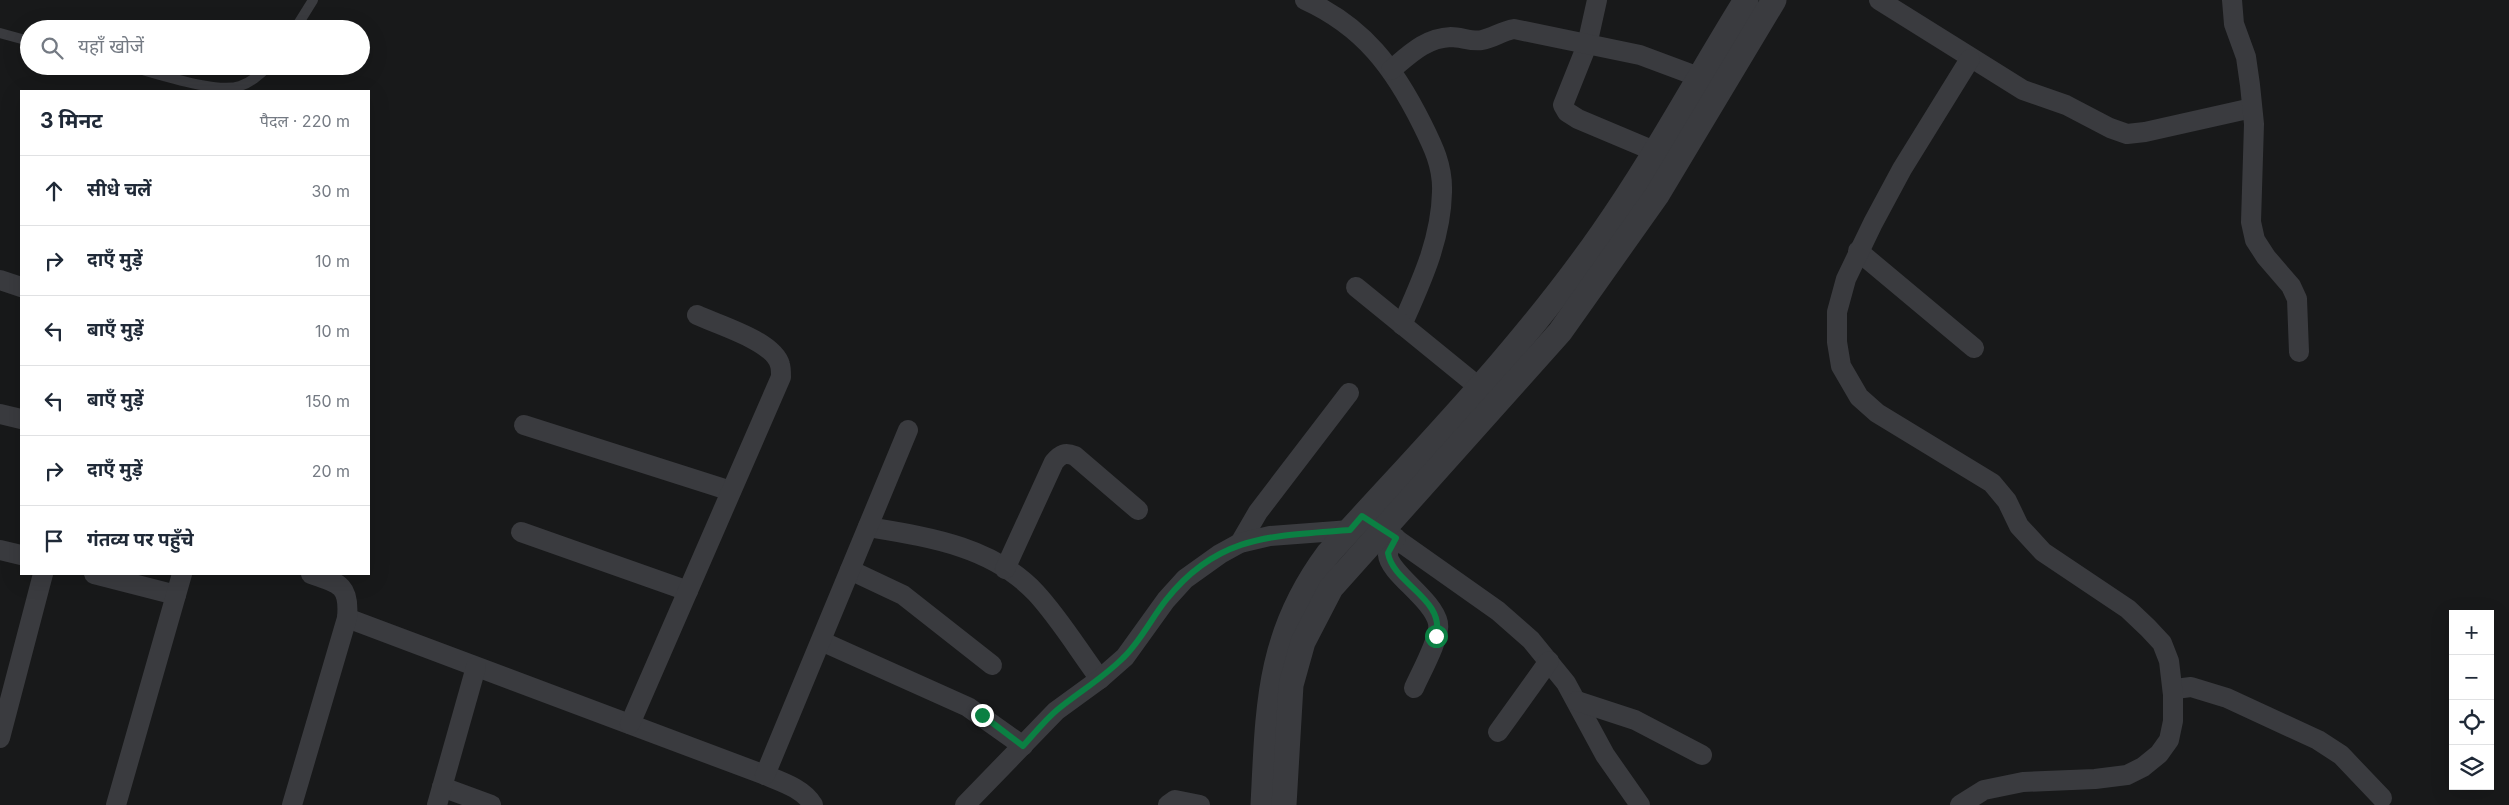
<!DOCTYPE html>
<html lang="hi">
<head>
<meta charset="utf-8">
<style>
  :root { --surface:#fff; --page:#f6f6f7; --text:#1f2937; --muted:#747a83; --line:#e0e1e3 }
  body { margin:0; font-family:Inter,"Noto Sans Devanagari",sans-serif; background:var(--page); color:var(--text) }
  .controls { position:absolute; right:15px; bottom:15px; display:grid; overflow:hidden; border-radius:0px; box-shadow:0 5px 20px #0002 }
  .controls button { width:45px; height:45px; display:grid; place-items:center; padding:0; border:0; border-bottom:1px solid var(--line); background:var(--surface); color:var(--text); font:25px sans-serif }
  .stop { position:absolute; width:15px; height:15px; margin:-11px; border:4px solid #0b8043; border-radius:50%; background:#fff }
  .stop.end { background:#0b8043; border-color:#fff; box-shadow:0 1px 5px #0008 }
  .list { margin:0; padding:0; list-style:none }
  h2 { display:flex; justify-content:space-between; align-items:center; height:65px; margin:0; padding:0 20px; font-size:21px }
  h2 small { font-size:16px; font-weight:400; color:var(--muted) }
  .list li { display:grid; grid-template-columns:32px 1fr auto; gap:15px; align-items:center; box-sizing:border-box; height:70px; padding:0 20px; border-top:1px solid var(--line) }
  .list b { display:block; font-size:19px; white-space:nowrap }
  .list em { font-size:16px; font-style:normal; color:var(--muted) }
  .icon { flex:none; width:28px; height:28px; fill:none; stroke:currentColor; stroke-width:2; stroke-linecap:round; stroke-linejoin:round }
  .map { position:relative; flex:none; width:2509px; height:805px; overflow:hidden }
  .search { position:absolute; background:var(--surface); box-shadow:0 5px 20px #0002; left:20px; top:20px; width:350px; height:55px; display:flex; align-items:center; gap:12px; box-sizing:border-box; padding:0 18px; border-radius:28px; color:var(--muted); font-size:19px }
  .panel { position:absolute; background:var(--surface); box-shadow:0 5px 20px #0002; left:20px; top:90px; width:350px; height:485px; border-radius:0px }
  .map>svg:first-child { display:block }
</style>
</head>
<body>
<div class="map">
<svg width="2509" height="805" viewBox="0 0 2509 805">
  <rect width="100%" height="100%" fill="#18191a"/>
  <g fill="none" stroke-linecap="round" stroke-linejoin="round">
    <!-- service -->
    <g stroke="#3a3b3f" stroke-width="10">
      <polyline points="295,29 313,0"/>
      <polyline points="0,33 29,41"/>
      <path d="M129,66c26,7 87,28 111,20 12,-4 20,-12 29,-20"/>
    </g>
    <!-- minor -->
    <g stroke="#3a3b3f" stroke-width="20">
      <path d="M1305,0c59,27 89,68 117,124 11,22 21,42 20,68 -1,48 -21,90 -40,133"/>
      <polyline points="1597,0 1587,45 1563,105 1567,112 1578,119 1654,151"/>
      <polyline points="1879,0 2023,90 2066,105 2110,128 2127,134 2145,132 2252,108"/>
      <polyline points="2232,0 2234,24 2246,57 2250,85 2254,124 2251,222 2255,240 2266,257 2291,286 2297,299 2299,352"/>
      <path d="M1391,70c18,-15 34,-32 60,-33 10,0 21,5 31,3 11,-2 20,-9 32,-11l126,26 59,22"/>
      <polyline points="1858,251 1974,348"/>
      <polyline points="0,280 21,287"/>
      <polyline points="1356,287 1480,388"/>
      <polyline points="0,414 21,419"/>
      <polyline points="524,425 731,491"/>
      <polyline points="1372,522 1498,611 1531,640 1566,683 1605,755 1640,805"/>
      <path d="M868,527c60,10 124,19 168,66 24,26 43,58 64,86"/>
      <polyline points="521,532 688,591"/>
      <path d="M1396,538c-4,5 -8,10 -8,17 1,18 45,44 50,68 3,14 -18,51 -24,65"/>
      <polyline points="1240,543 1258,512 1349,393"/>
      <polyline points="0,550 21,555"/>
      <path d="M1005,569l49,-107c7,-8 11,-10 21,-6l63,54"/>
      <polyline points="850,570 903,595 992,665"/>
      <polyline points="94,574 176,595"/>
      <path d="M347,618l418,157c17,7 39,14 48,30"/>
      <polyline points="821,641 968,707 1023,746"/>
      <polyline points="2173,695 2175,689 2191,687 2227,698 2318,740 2341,755 2382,798"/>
      <polyline points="1577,701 1635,720 1702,755"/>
      <path d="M630,724l151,-347c0,-4 0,-9 -1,-12 -6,-24 -62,-40 -83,-50"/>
      <polyline points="1498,732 1549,661"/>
      <polyline points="0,738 43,574"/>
      <polyline points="765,775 908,430"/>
      <polyline points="442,787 491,805"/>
      <polyline points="116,805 182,574"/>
      <path d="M292,805l55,-187c3,-33 -8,-35 -36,-44"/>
      <polyline points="437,805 476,667"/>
      <polyline points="965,805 1056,711 1100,679 1125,657 1166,600 1185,579 1220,554 1240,543 1270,536 1350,530"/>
      <polyline points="1168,805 1175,800 1200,805"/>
      <polyline points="1960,805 1984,790 2023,782 2095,779 2127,775 2143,767 2159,754 2169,740 2173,721 2173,695 2169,661 2162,643 2148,628 2128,609 2043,552 2019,526 2007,501 1992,483 1877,413 1859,397 1841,366 1837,342 1837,312 1846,279 1873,223 1902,169 1970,59"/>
    </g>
    <!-- tertiary -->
    <g stroke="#3a3b3f" stroke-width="25">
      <path d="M1263,805c5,-97 4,-169 65,-251 95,-105 194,-205 275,-322 52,-74 95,-155 143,-232"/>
      <polyline points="1284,805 1291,685 1303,642 1331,588 1560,332 1657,195 1774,0"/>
    </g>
  </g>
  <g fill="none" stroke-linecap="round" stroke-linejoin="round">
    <!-- route -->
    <path stroke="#0b8043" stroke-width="6" d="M982,715l41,31c11,-12 22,-26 34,-36 22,-18 46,-32 66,-52 17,-16 28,-39 43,-58 52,-66 107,-64 184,-70l12,-14 34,22 -8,15c5,31 58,46 48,83"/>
  </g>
</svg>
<div class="controls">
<button>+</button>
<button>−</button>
<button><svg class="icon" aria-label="locate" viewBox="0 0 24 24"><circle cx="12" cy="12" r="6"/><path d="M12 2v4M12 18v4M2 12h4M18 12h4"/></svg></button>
<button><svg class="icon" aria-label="layers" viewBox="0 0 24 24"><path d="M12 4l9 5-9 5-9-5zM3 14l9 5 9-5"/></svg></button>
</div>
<div class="stop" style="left:1436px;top:636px"></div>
<div class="stop end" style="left:982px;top:715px"></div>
<div class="search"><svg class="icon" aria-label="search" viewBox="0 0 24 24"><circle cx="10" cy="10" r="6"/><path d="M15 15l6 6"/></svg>यहाँ खोजें</div>
<section class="panel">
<h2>3 मिनट<small>पैदल · 220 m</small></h2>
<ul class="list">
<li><svg class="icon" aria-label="ahead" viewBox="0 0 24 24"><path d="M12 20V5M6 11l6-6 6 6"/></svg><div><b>सीधे चलें</b></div><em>30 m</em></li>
<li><svg class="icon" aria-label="right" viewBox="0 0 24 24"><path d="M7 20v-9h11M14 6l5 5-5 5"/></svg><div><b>दाएँ मुड़ें</b></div><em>10 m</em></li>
<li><svg class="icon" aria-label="left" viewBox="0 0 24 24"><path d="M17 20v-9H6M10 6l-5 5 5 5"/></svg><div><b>बाएँ मुड़ें</b></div><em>10 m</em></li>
<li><svg class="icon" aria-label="left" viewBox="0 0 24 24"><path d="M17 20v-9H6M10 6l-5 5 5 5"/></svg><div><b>बाएँ मुड़ें</b></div><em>150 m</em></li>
<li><svg class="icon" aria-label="right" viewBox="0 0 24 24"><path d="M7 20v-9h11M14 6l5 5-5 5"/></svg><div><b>दाएँ मुड़ें</b></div><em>20 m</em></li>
<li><svg class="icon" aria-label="arrive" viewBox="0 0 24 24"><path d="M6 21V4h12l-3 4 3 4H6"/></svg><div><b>गंतव्य पर पहुँचे</b></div></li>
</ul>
</section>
</div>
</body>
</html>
